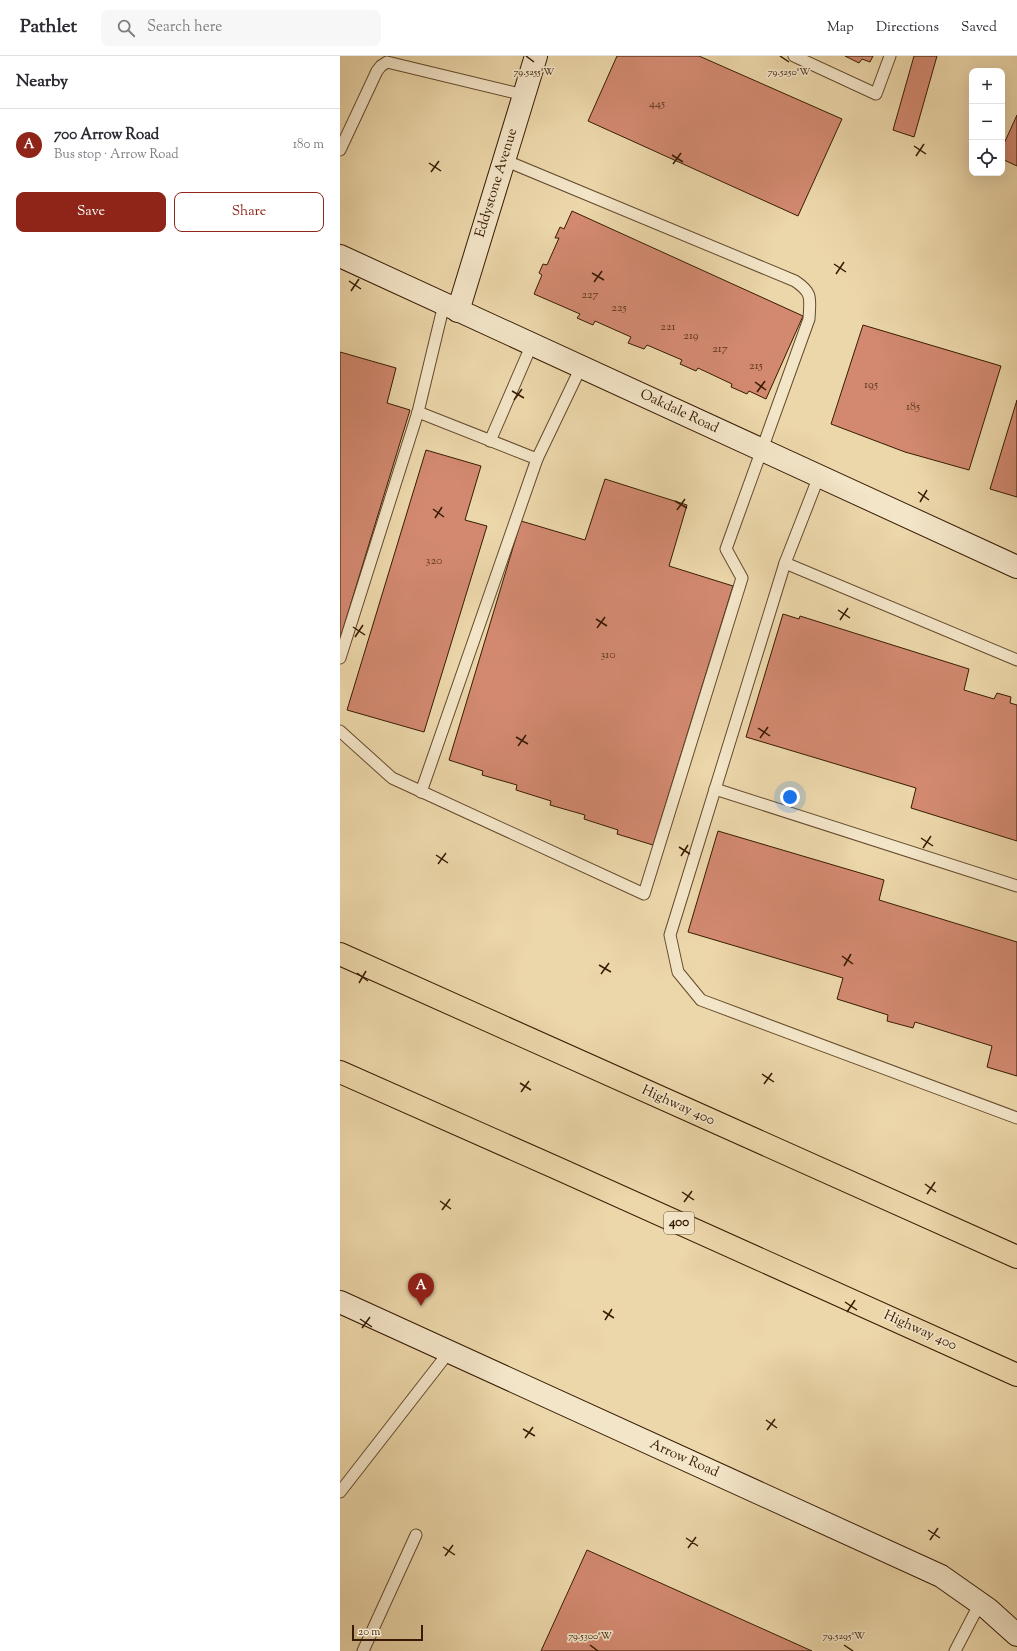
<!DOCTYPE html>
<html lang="en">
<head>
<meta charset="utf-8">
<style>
  :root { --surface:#fff; --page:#f7f7f7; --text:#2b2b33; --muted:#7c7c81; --line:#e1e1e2; --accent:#8f2418 }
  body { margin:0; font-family:"Sorts Mill Goudy",serif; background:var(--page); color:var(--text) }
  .controls { position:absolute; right:12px; top:12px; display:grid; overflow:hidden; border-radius:8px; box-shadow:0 4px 16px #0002 }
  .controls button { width:36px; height:36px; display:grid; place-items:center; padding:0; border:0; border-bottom:1px solid var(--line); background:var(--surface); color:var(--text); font:20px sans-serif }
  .scale { position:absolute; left:12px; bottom:10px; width:71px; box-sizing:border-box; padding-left:4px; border:2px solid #371b03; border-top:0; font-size:11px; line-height:14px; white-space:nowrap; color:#371b03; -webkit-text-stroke:3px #f3e5c8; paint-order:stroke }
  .you { position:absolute; left:450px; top:741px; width:14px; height:14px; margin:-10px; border:3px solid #fff; border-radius:50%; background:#1a73e8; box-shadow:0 0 0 6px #1a73e833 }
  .badge { display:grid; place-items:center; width:26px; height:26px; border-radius:50%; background:var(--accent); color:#fff; font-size:13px; font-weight:700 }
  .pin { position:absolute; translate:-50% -33px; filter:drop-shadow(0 1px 2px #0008) }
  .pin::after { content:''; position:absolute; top:21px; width:14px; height:12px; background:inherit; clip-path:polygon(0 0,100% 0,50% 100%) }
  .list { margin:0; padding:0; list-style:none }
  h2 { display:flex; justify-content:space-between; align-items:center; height:52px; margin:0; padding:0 16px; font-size:17px }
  h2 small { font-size:13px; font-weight:400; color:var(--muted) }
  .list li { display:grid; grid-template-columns:26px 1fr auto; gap:12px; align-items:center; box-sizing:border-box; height:72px; padding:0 16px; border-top:1px solid var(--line) }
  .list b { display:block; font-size:15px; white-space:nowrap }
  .list p { margin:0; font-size:13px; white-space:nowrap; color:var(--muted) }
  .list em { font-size:13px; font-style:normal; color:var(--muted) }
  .actions { display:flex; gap:8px; padding:12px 16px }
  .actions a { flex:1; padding:9px 0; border:1px solid var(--accent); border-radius:8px; text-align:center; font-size:14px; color:var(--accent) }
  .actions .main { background:var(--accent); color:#fff }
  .icon { flex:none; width:22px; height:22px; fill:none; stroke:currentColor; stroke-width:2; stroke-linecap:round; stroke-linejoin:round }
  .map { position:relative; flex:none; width:677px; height:1595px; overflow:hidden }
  header { display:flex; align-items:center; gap:24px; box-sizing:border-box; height:56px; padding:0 20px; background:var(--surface); border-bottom:1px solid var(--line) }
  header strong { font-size:19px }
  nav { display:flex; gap:22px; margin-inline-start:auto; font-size:14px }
  .search { width:280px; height:36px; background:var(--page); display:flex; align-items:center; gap:10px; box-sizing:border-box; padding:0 14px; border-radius:8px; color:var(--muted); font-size:15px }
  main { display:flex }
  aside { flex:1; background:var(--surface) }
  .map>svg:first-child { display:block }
</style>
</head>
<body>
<header>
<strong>Pathlet</strong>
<div class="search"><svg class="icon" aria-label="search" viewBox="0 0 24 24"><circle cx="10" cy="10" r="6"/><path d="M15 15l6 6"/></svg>Search here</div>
<nav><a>Map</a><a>Directions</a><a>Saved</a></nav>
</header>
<main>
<aside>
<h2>Nearby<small></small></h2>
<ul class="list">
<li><span class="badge">A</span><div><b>700 Arrow Road</b><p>Bus stop · Arrow Road</p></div><em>180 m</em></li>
</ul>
<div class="actions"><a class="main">Save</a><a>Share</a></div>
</aside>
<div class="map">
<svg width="677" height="1595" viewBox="0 0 677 1595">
  <rect width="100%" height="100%" fill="#ecd7aa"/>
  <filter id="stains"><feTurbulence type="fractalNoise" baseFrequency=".005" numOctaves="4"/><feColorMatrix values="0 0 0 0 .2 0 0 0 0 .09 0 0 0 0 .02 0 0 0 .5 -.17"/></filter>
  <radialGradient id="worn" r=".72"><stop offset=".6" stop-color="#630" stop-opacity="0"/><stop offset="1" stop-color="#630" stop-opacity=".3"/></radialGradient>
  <!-- building -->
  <g fill="#d28970" stroke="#371b03">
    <polygon points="277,0 359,0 502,63 458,160 248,65"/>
    <polygon points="505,0 533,0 530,6 522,3 519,7"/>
    <polygon points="574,0 597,0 574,81 553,74"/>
    <polygon points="677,59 677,110 662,103 662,92"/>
    <polygon points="232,155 463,260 426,343 409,335 407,338 391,331 392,328 358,312 356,315 340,308 342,304 307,289 304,293 288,287 291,281 255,265 253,269 237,262 240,258 194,238 202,219 199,217 203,208 207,209 219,182 215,182 220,171 224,173"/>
    <polygon points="523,269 661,310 629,414 565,396 491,368"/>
    <polygon points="0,296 56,312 47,347 70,354 0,583"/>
    <polygon points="677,344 677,441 650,433"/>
    <polygon points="86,394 141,410 125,464 147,470 84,676 7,654"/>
    <polygon points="265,423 347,449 329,510 393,530 313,789 277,778 278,774 244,763 245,759 210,749 211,745 176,734 177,729 142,719 143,715 109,704 181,465 245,484"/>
    <polygon points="443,558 459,563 460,560 629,613 624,634 654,643 657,637 671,641 670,647 677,649 677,785 571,752 576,732 406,681"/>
    <polygon points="378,775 544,824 539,844 677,886 677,1020 647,1011 652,990 575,966 573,972 547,965 548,959 497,943 503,922 348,876"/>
    <polygon points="247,1494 472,1595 201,1595"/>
  </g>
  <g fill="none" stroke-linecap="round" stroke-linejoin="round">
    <defs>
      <g id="lane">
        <polyline points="454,0 536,38 550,0"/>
        <polyline points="0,94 37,15 41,10 47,6 184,39"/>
        <polyline points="78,356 197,403"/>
        <polyline points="150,385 192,288"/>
        <polyline points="479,420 445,507 330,879 338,916 361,944 677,1062"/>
        <polyline points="445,507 677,604"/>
        <polyline points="0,602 78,356 104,248"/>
        <path d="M0,675l52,47 252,116 98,-316 -16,-29 83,-230c1,-21 4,-26 -14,-38l-291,-121"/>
        <polyline points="375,733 677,830"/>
        <polyline points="81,736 197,403 241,311"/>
        <polyline points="0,1436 109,1296"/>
        <polyline points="23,1595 76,1479"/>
        <polyline points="615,1595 640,1547"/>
      </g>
      <g id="secondary">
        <polyline points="0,200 677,511"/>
        <polyline points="118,255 196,0"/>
        <polyline points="0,1246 601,1520 648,1553 677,1579"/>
      </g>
      <g id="highway">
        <polyline points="0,898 677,1201"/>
        <polyline points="0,1016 219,1113 677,1319"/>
      </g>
    </defs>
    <!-- lane casing -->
    <use href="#lane" stroke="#644a2d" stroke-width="13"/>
    <!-- secondary casing -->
    <use href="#secondary" stroke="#371b03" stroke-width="24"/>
    <!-- highway casing -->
    <use href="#highway" stroke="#371b03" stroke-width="24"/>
    <!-- lane -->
    <use href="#lane" stroke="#f3e5c8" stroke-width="11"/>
    <!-- secondary -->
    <use href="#secondary" stroke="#f3e5c8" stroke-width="22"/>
    <!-- highway -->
    <use href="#highway" stroke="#ecd7aa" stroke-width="22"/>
  </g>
  <!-- ticks -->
  <path fill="none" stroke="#371b03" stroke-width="1.5" d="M186,0l8,6M440,0l9,6M574,90l12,8M332,99l11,7M576,100l8,-12M89,107l12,8M333,108l8,-11M91,116l8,-11M494,208l12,8M252,217l12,7M496,218l8,-12M9,225l12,8M254,226l8,-11M11,235l8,-12M415,326l11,8M172,335l12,7M417,336l8,-11M174,344l8,-11M578,436l11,8M335,445l12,7M580,446l7,-12M93,453l11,8M337,454l8,-11M95,462l7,-11M498,554l12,8M256,563l11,7M500,564l8,-12M13,571l12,8M257,572l8,-11M15,581l8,-12M418,672l12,8M176,681l12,7M420,682l8,-11M178,690l8,-11M581,782l12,8M339,791l11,7M583,792l8,-12M96,799l12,8M341,800l7,-11M98,808l8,-11M502,900l11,8M259,909l12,7M504,910l7,-12M17,917l11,8M261,918l8,-11M19,927l7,-12M422,1018l12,8M180,1027l11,7M424,1028l8,-11M181,1036l8,-11M585,1128l11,8M342,1136l12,8M587,1138l8,-12M100,1145l11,8M344,1146l8,-11M102,1154l8,-11M505,1246l12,8M263,1255l11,7M507,1256l8,-12M20,1263l12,8M265,1264l7,-11M22,1272l8,-11M426,1364l11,8M183,1373l12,7M427,1374l8,-11M185,1382l8,-11M588,1474l12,8M346,1482l12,8M590,1484l8,-12M103,1491l12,8M348,1492l8,-11M105,1500l8,-11M250,1589l8,6M504,1589l9,6"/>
  <g text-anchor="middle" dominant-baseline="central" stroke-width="3.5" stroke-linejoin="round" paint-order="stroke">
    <!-- number labels -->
    <g font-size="12" fill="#5e361e">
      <text x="317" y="48">445</text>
      <text x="250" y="239">227</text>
      <text x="279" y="252">225</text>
      <text x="328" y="271">221</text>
      <text x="351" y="280">219</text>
      <text x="380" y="293">217</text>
      <text x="416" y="310">215</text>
      <text x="531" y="329">195</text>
      <text x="573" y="351">185</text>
      <text x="94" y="505">320</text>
      <text x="268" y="599">310</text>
    </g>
    <!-- shield labels -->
    <rect fill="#f3e5c8" stroke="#6f583e" stroke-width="1" x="324" y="1156" width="30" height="22" rx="3"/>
    <g font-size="13" font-weight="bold" fill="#371b03">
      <text x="339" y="1167">400</text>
    </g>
    <!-- street labels -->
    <g font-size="14" fill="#371b03" stroke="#f3e5c8">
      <text transform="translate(157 127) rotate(-73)">Eddystone Avenue</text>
      <text transform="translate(339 356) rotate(25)">Oakdale Road</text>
      <text transform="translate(338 1050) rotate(24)">Highway 400</text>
      <text transform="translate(580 1275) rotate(24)">Highway 400</text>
      <text transform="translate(344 1403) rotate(24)">Arrow Road</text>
    </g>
  </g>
  <g font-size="10" text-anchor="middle" fill="#371b03" stroke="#f3e5c8" stroke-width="3.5" stroke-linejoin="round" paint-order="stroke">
    <text x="194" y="19">79.5255°W</text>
    <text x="449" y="19">79.5250°W</text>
    <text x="250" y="1583">79.5300°W</text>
    <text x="504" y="1583">79.5295°W</text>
  </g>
  <rect width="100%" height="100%" filter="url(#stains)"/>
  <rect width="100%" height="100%" fill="url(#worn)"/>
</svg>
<div class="controls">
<button>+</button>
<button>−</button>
<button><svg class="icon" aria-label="locate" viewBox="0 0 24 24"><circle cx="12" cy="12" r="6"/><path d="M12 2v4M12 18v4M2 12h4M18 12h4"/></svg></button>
</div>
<div class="scale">20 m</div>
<div class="you"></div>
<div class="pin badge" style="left:81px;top:1250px">A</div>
</div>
</main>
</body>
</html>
